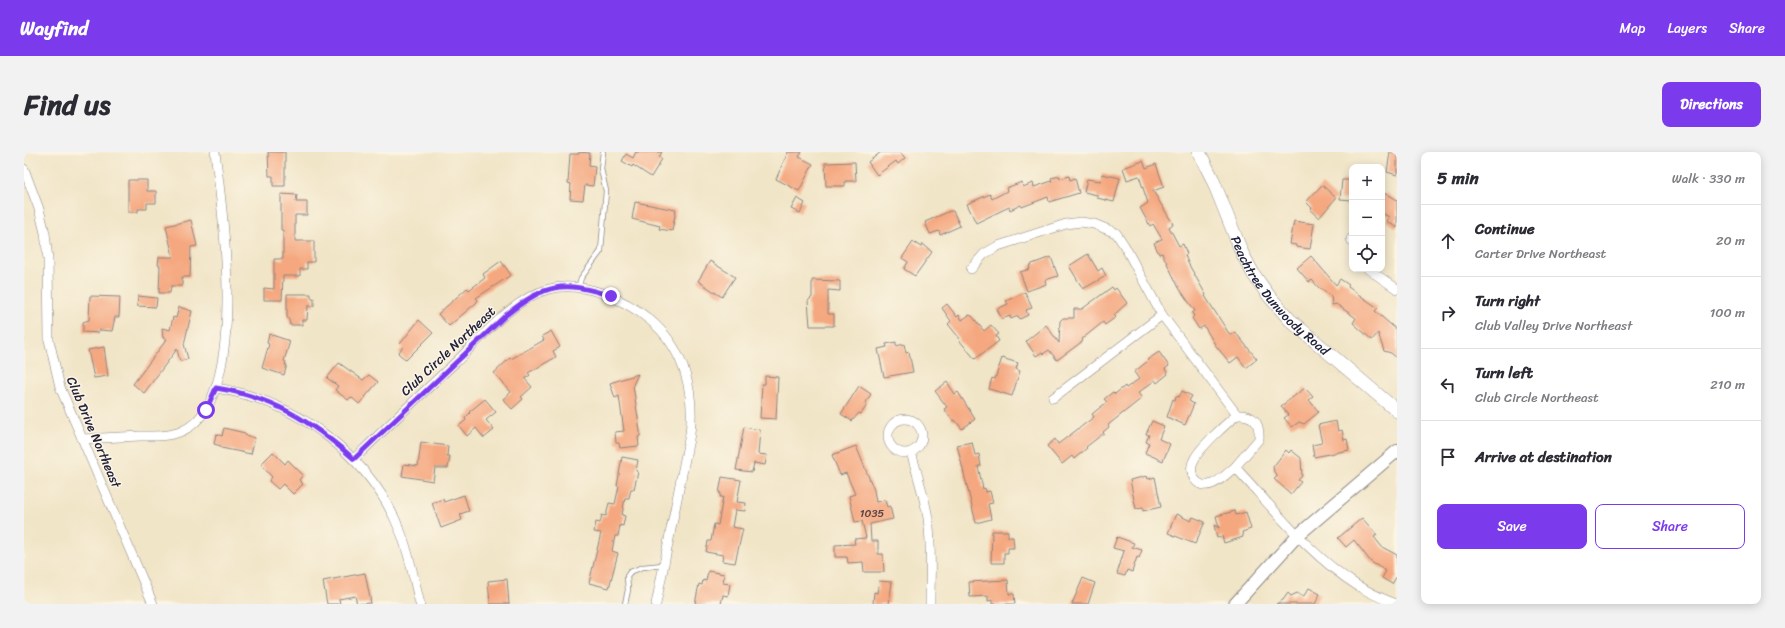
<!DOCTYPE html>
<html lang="en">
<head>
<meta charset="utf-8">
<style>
  :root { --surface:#fff; --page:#f2f2f3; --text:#2b2b33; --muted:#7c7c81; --line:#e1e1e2; --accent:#7c3aed }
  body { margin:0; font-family:Sriracha,sans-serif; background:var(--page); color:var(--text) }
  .controls { position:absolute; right:12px; top:12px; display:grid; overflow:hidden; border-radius:8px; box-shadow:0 2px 10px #0003 }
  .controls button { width:36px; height:36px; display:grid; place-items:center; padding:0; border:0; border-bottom:1px solid var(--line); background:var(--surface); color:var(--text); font:20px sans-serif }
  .stop { position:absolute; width:12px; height:12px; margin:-9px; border:3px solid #7c3aed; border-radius:50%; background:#fff }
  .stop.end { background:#7c3aed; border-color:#fff; box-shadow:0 1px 4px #0008 }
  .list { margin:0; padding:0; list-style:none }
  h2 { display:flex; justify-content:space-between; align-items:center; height:52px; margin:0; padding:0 16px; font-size:17px }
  h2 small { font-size:13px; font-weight:400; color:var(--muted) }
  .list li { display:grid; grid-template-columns:26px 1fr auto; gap:12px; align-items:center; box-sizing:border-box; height:72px; padding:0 16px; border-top:1px solid var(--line) }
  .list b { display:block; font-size:15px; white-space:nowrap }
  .list p { margin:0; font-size:13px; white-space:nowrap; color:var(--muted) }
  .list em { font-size:13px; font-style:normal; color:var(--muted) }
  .actions { display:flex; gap:8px; padding:12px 16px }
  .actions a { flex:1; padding:9px 0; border:1px solid var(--accent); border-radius:8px; text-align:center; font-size:14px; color:var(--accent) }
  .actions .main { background:var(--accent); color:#fff }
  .icon { flex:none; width:22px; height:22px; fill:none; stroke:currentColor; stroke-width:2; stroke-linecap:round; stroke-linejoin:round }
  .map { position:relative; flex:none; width:1373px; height:452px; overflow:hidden; border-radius:8px }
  header { display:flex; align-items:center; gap:24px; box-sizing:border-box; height:56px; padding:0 20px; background:var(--accent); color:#fff }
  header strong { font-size:19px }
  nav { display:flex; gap:22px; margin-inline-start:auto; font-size:14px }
  .intro { display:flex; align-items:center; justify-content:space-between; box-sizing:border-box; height:96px; padding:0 24px }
  h1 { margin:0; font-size:28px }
  .button { padding:10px 18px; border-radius:8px; background:var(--accent); color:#fff; font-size:14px; font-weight:700 }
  main { display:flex; gap:24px; padding:0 24px }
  aside { flex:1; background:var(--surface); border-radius:8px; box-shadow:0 2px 10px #0003 }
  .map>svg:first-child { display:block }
</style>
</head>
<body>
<header>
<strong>Wayfind</strong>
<nav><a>Map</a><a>Layers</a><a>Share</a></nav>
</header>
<div class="intro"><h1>Find us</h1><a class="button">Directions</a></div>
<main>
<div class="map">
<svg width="1373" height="452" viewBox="0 0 1373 452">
  <rect width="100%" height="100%" fill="#fcf5e5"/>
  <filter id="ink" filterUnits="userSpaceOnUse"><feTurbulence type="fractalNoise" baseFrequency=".025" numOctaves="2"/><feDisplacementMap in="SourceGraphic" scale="8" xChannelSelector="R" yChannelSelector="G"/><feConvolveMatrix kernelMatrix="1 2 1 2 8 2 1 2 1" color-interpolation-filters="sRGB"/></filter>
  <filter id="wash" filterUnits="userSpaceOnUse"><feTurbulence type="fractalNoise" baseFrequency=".012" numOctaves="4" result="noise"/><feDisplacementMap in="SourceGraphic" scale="16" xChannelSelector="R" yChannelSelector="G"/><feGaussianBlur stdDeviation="0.9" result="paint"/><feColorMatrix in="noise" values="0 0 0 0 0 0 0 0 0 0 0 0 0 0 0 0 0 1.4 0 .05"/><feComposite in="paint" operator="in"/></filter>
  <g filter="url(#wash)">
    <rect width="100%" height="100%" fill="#f1e5c7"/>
    <g id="blocks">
      <!-- building -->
      <g fill="#f5a880">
        <polygon points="244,0 261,0 261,34 249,34 249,24 245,24"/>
        <polygon points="555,0 566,1 565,14 571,15 569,34 561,33 559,48 546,47 547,32 544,31 546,2 555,2"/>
        <polygon points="612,0 638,0 635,5 638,7 627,25 609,13 608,15 598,9 602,2 609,6"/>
        <polygon points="764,0 778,0 775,5 789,12 775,39 752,27"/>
        <polygon points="857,0 876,0 881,6 874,12 872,9 853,23 844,10"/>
        <polygon points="1366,0 1373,0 1373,23 1363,20"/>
        <polygon points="1119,9 1122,16 1132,12 1140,35 1129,39 1149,72 1145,75 1155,94 1159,92 1163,102 1161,103 1164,111 1182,143 1181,144 1206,183 1211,180 1233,207 1222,216 1214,205 1206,211 1192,194 1180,174 1175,177 1168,166 1170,164 1168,161 1171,159 1155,136 1138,101 1135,102 1130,91 1138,87 1129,72 1126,74 1116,56 1124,51 1115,24 1103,28 1099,16"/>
        <polygon points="831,10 832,29 821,29 821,34 802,34 801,11"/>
        <polygon points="1078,22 1096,26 1090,50 1073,46 1073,43 1060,40 1063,27 1077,29"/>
        <polygon points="1036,24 1036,27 1045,24 1046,28 1051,26 1055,41 1025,50 1024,45 998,55 997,53 986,58 985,55 952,71 943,52 966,42 968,47 983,39 982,36 998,30 999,35 1009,31 1010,35 1028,29 1027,26"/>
        <polygon points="104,28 123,28 123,39 132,39 132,51 123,51 123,57 114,57 114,60 104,60"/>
        <polygon points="1318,28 1328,28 1328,48 1316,47"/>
        <polygon points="1298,33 1312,46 1295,66 1286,58 1288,56 1282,50"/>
        <polygon points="1362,41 1373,48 1373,76 1362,69 1365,65 1358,61 1358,47"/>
        <polygon points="257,42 273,43 272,50 283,50 283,63 271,63 271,89 290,89 290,110 283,110 283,117 276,117 276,124 259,124 258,148 240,148 240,136 250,137 250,107 259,107 259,78 257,78"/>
        <polygon points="773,46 781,51 776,61 767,57"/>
        <polygon points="611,50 652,58 648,79 635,77 636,74 608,67"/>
        <polygon points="926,59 929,59 936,74 916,83 915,79 906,82 901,70"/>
        <polygon points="167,68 173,94 167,95 166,125 158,125 158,134 147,134 146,141 135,141 136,113 134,113 135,105 149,105 142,74"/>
        <polygon points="1270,69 1290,72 1286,97 1272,95 1272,93 1266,92"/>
        <polygon points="889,90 897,95 899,92 908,100 891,124 880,117 884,110 878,106"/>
        <polygon points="1064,102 1074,119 1078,116 1082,124 1059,137 1045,114"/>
        <polygon points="1287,104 1312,133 1316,127 1325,133 1324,135 1354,156 1351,159 1373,178 1373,206 1367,201 1360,199 1354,181 1348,188 1329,171 1332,166 1312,152 1308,153 1307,144 1295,136 1288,128 1285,130 1273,116"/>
        <polygon points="1027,105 1034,124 1021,128 1022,132 1020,133 1003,139 996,120 1006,117 1005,114 1008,112"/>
        <polygon points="477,109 487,123 452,146 454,148 452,151 425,174 414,162 443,136 445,138 461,126 459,122"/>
        <polygon points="686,109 711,125 698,145 674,129"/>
        <polygon points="788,128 816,129 816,139 804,138 804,162 810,162 810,174 786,174 784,149 788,145"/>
        <polygon points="1088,135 1090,138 1092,136 1103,151 1090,163 1092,165 1081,173 1079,170 1058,187 1059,189 1033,208 1025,198 1019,202 1018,200 1012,204 1002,189 1022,173 1035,191 1036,169 1039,166 1050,166 1050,157 1058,157"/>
        <polygon points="1001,140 1008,156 1002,158 1004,163 996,167 994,164 987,167 986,164 978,167 973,157 984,152 982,149"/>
        <polygon points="263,142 287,142 287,146 290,146 290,154 284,154 283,168 278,168 278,173 266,173 265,168 263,165"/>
        <polygon points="66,144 96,145 95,165 91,165 88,179 75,178 74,181 59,180 59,170 65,168"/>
        <polygon points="114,144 133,146 132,155 113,154"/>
        <polygon points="923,152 933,165 935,163 938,168 945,163 948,164 960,179 967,173 975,182 972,184 975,189 951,207 935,188 936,187 924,172 927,169 918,156"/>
        <polygon points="155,155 168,159 160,192 164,207 156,209 153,197 120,241 109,232 143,187 139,186 138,176 146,178 149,165 152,166"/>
        <polygon points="395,168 409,181 382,208 374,201 379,195 376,192"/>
        <polygon points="527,179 536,195 529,199 532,205 504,221 506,223 501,227 508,235 497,245 499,247 488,257 479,247 487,240 470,221 486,206 487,207 520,188 518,184"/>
        <polygon points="245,182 266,189 260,209 262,210 261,213 263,213 260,223 238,216 245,192 243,191"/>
        <polygon points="872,190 872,194 880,192 882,201 885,200 889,220 860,225 854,197 863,195 862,192"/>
        <polygon points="80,195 84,224 70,226 64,198"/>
        <polygon points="1135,200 1145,214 1141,217 1144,222 1133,231 1131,228 1114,241 1118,246 1084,273 1085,275 1079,280 1080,281 1062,295 1063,296 1050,307 1048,304 1038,312 1023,294 1031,287 1034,292 1070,265 1068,262 1083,250 1080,247 1089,240 1091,242 1101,234 1102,236 1115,227 1110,220 1124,209 1123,208"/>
        <polygon points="978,206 994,211 992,217 996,219 988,244 965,237 968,226 971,227"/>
        <polygon points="315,211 339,228 345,223 354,230 335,252 327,245 324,248 311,238 314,234 303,226"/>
        <polygon points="614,222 609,233 616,279 616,284 614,285 615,294 596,296 595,291 592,291 591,280 600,279 595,244 591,246 586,231"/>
        <polygon points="741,224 754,225 752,267 736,266 738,232 741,232"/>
        <polygon points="923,230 931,242 934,240 951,267 938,277 931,268 929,269 920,257 923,255 911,239"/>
        <polygon points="835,234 847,242 841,252 843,253 837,262 835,261 828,269 817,262"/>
        <polygon points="1281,236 1289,245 1285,248 1295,260 1280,272 1275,270 1268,275 1260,266 1264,263 1257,254"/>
        <polygon points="1158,239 1168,244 1165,249 1170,252 1161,273 1143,265 1149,247 1151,248 1152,244 1155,245"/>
        <polygon points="461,247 472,260 462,268 470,278 460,286 452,276 443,284 435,274 442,268 441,266 446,261 445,260"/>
        <polygon points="1128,269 1140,274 1135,287 1146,292 1139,309 1121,301 1125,291 1122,290 1125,283 1122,282"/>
        <polygon points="1312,269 1314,279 1318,278 1320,288 1323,287 1325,298 1290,305 1288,293 1298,291 1294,273"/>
        <polygon points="720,275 736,278 734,302 743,303 741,313 730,311 728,320 712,318"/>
        <polygon points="200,276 221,281 221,283 231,286 227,302 197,296 197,294 190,292 192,282 198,284"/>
        <polygon points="397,290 424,294 423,304 426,304 424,316 411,316 409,329 378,324 380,312 394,314"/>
        <polygon points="948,290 951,303 955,302 957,314 954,314 959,337 961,336 962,340 966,339 969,351 964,352 967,367 952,371 933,293"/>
        <polygon points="832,294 850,338 852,350 861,348 863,355 866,354 869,367 846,372 847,389 854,389 854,402 859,402 860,420 840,420 839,410 824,411 823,405 811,405 811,393 831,392 830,387 842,386 838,369 831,370 825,344 831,342 822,321 816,323 808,303"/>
        <polygon points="1262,298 1265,301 1267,298 1277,306 1278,324 1274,328 1277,330 1267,342 1250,327 1254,324 1250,320 1249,315"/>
        <polygon points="249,300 261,312 264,308 279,323 275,328 279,332 269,342 259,332 254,337 245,329 248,325 238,314 238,311"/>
        <polygon points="598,305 614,308 612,319 614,320 610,337 607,337 605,346 601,346 598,363 601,364 599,374 596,373 594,384 591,384 588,399 594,401 585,436 565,431 577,381 570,380 572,370 576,371 578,363 582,364 585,351 591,352 595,334 593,334"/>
        <polygon points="1123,324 1124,327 1131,325 1137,355 1119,359 1119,356 1112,357 1106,328"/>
        <polygon points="698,325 717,328 713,350 722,351 721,359 711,358 708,375 719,377 711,411 698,409 699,403 682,400 684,389 687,389 690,372 694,373 699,345 696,345 697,341 695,341"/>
        <polygon points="440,343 445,359 436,362 438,368 417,376 408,351 419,347 420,350"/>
        <polygon points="1211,359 1212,363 1222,360 1227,377 1218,380 1219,385 1200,391 1198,384 1193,386 1190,373 1195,376 1192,364"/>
        <polygon points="1152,362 1167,369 1169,365 1181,370 1171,392 1144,381"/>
        <polygon points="1338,366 1353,383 1350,385 1358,395 1373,403 1373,424 1368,432 1358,426 1362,419 1347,410 1330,388 1322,395 1314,386"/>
        <polygon points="968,379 984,379 984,385 989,385 990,396 984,396 984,401 980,401 980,411 967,411"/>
        <polygon points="1093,385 1110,391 1108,395 1118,398 1115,406 1113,405 1108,420 1103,418 1101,424 1093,422 1100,399 1089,396"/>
        <polygon points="684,419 700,422 699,431 706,432 704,444 699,443 697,452 671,452 675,432 678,433 679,428 682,429"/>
        <polygon points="341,421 347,451 333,452 331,444 315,447 316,452 303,452 299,429"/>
        <polygon points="1059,426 1071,431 1064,452 1048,452"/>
        <polygon points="483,427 485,452 466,452 464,429"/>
        <polygon points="984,428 985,442 990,442 991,452 968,452 968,448 964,449 964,444 946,445 945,430"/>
        <polygon points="855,429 868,430 865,452 849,452 850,440 853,441"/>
        <polygon points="1285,436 1296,442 1291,452 1252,452 1259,448 1264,441 1267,444 1273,441 1279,445"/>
      </g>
    </g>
  </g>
  <g filter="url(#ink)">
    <use href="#blocks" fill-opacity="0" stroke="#8a8481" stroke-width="1"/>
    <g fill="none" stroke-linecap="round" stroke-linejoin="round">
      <defs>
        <g id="service">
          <polyline points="554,136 557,126 577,99 582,39 577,17 579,0"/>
          <polyline points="601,452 604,438 603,424 606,420 619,415 639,413"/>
        </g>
        <g id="minor">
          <polyline points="0,17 15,57 21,81 24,107 25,188 36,235 129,452"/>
          <polyline points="1327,87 1328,89"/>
          <path d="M947,117l13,-15 14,-8 68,-22 15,-2 13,2 22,9 8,12 38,70 75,100c17,-1 23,8 22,24l-24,28c39,42 74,88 123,119 13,7 25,14 39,18"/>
          <polyline points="1344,117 1373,137"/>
          <path d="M192,236c81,13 155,68 185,145 9,23 13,47 19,71"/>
          <polyline points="1029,246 1138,163"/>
          <circle cx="881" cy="284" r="17"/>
          <path d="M58,287c19,-1 39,-2 58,-3 13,0 29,1 42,-5 68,-30 41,-219 33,-279"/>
          <path d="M887,300c6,22 13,43 17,66 4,28 2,57 2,86"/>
          <path d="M330,307c34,-33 68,-66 103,-98 25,-24 57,-63 92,-72 33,-9 76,10 101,31 34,28 45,72 40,114l-34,170"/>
          <path d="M1211,315c-7,6 -15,14 -23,17 -16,6 -25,-12 -18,-24 5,-12 33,-37 43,-45"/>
        </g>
        <polyline id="tertiary" points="1211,452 1273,384 1373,299"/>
        <g id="secondary">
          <path id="s1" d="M1175,0l13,26 30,75 12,22 15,21 21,24 107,91"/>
        </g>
      </defs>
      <!-- service casing -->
      <use href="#service" stroke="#8a8481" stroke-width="6"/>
      <!-- minor casing -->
      <use href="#minor" stroke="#8a8481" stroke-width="10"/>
      <!-- tertiary casing -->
      <use href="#tertiary" stroke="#8a8481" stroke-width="14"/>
      <!-- secondary casing -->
      <use href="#secondary" stroke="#8a8481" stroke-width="14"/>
      <!-- service -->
      <use href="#service" stroke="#fff" stroke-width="4.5"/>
      <!-- minor -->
      <use href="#minor" stroke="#fff" stroke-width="9"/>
      <!-- tertiary -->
      <use href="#tertiary" stroke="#fff" stroke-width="12"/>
      <!-- secondary -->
      <use href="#secondary" stroke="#fff" stroke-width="13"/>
    </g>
  </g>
  <g fill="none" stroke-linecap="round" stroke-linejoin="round" filter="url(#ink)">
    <!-- route -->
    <path stroke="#7c3aed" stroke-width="5" d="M182,258l10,-22c57,9 95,33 138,71l152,-144c39,-31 57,-35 105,-19"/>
  </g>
  <g text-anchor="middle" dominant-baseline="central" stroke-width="3" stroke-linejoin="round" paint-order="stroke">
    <!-- number labels -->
    <g font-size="11" fill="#57444c">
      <text x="848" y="361">1035</text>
    </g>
    <!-- street labels -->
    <g font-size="13" fill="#22223b" stroke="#fcf5e5">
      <text stroke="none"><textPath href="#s1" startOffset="167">Peachtree Dunwoody Road</textPath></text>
      <text transform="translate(424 199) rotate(-43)">Club Circle Northeast</text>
      <text transform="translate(70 280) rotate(67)">Club Drive Northeast</text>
    </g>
  </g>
</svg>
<div class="controls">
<button>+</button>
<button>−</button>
<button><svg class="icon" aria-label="locate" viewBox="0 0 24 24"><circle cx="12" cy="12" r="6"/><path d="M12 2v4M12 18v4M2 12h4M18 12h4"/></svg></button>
</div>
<div class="stop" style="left:182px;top:258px"></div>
<div class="stop end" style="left:587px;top:144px"></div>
</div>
<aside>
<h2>5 min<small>Walk · 330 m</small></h2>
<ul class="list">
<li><svg class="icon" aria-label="ahead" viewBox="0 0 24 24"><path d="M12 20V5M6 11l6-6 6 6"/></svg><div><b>Continue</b><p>Carter Drive Northeast</p></div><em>20 m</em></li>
<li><svg class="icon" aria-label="right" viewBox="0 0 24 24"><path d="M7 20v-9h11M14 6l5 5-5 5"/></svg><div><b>Turn right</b><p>Club Valley Drive Northeast</p></div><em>100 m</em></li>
<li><svg class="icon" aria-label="left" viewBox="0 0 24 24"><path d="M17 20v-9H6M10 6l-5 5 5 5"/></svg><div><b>Turn left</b><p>Club Circle Northeast</p></div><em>210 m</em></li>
<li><svg class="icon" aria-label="arrive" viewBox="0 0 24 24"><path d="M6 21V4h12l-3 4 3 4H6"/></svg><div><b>Arrive at destination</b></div></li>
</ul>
<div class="actions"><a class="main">Save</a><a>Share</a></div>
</aside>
</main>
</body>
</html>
